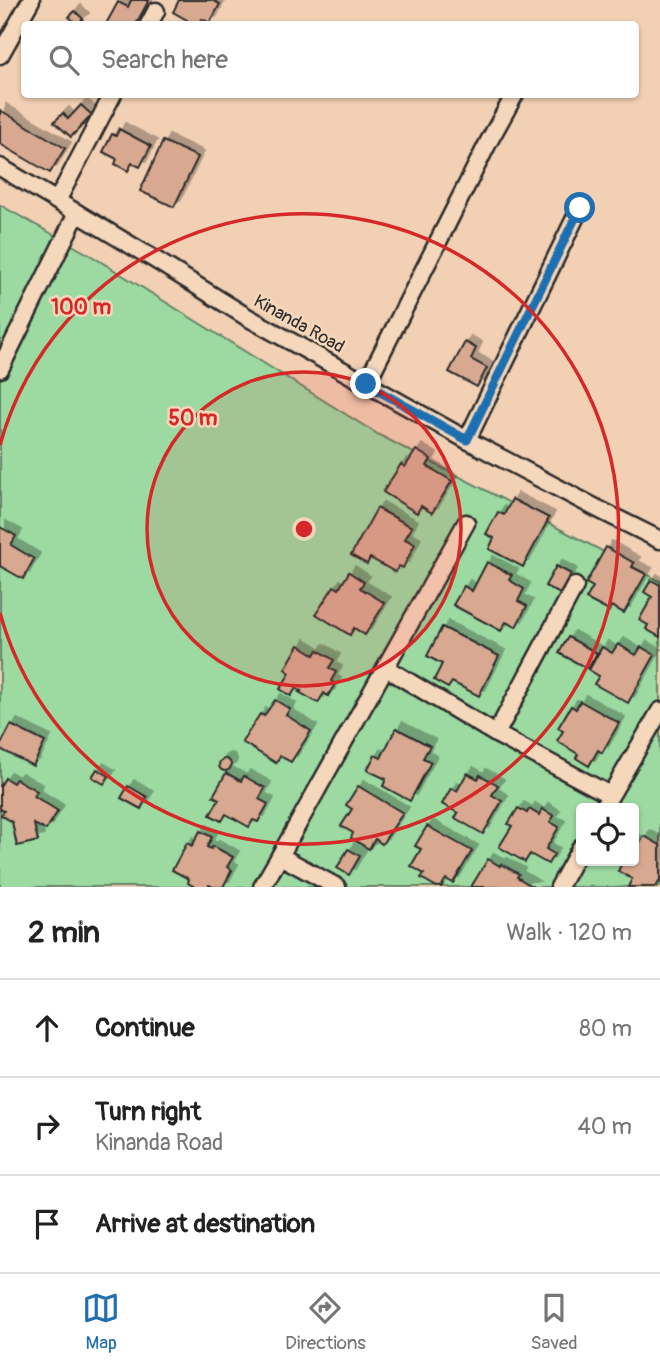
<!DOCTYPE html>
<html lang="en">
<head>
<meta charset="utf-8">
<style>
  :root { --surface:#fff; --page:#f2f2f2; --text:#222; --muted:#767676; --line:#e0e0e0; --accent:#1f6fb2 }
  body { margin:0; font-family:Pangolin,sans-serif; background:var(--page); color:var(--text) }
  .controls { position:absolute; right:21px; bottom:21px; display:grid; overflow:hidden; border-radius:7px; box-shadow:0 2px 5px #0004 }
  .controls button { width:63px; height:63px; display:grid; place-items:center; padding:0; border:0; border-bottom:2px solid var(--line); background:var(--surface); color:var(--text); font:35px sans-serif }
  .stop { position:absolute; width:21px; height:21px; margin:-16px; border:5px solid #1f6fb2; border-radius:50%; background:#fff }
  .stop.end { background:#1f6fb2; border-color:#fff; box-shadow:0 2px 7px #0008 }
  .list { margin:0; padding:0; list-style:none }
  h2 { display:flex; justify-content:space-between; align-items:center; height:91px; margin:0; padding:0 28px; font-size:30px }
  h2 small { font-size:23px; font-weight:400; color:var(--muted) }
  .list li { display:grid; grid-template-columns:46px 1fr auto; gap:21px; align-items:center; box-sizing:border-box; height:98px; padding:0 28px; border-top:2px solid var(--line) }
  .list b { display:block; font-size:26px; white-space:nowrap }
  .list p { margin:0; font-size:23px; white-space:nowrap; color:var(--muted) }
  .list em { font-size:23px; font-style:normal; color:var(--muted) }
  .icon { flex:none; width:38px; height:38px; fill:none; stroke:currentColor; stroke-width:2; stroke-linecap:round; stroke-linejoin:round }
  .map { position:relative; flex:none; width:660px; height:887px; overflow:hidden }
  .search { position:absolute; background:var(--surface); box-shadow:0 2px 5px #0004; left:21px; right:21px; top:21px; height:77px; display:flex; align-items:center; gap:18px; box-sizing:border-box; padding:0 24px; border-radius:7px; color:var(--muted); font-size:26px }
  .sheet { height:385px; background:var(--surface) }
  nav { display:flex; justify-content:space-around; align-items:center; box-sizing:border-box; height:98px; border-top:2px solid var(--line); background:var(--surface); font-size:19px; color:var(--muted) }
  nav a { display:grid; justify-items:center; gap:4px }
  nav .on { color:var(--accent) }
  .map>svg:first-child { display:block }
</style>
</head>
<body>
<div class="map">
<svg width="660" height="887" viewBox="0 0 660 887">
  <defs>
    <filter id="shadow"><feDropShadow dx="6" dy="-6" stdDeviation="0" flood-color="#0004"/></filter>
  </defs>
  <rect width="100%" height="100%" fill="#f2d0b4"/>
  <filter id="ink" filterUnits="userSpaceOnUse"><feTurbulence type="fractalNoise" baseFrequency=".0143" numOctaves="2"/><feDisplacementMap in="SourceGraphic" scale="14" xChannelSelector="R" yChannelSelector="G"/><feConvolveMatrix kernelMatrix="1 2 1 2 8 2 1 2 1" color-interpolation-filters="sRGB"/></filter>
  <g filter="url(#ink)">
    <!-- green -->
    <path fill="#9cdaa2" stroke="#648266" stroke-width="2" fill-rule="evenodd" d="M0,205l90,50 289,180 281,146v306h-660zM581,808h53v53h-53z"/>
    <!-- building -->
    <g fill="#d8a990" stroke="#2b2b2b" stroke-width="2" filter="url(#shadow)">
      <polygon points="131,0 149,0 136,24 106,24 118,2 128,7"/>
      <polygon points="179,0 212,0 220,4 210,23 202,19 199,24 184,24 187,20 173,12"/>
      <polygon points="75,11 83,19 77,24 69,17"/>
      <polygon points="81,105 92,115 71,137 54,122 63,113 68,119"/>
      <polygon points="0,110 65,148 50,173 0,144"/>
      <polygon points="119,129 151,146 140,167 132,163 128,171 115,164 117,159 103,152 112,134 116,136"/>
      <polygon points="163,141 198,157 174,207 140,191"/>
      <polygon points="465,342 476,348 471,359 487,368 477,387 449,372"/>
      <polygon points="416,450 431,459 427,466 452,481 432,513 421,506 417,513 383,492 401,464 405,467"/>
      <polygon points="512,499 549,518 523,567 489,549 494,538 486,534 498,512 504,515"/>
      <polygon points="377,508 412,527 405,539 415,544 403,568 399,566 395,572 370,558 367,564 351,555"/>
      <polygon points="0,527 16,536 11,545 34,559 23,579 0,566"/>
      <polygon points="606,547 634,563 632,567 646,574 624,613 611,606 609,611 586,599 593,587 586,583"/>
      <polygon points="487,562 512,575 509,580 524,589 518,601 527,606 516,627 506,622 501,631 453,605 464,586 472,591"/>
      <polygon points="556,566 571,574 560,594 545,586"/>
      <polygon points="349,572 364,582 360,588 385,603 365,635 354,628 350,635 316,614 334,586 339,589"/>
      <polygon points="651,580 660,585 660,637 646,629 648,625 639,620 652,597 644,592"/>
      <polygon points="442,627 499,656 479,696 452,682 448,688 434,680 442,664 427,656"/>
      <polygon points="568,637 597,653 588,669 559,653"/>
      <polygon points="618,644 636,655 641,647 655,655 628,703 594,684 599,676 589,670 602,647 612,653"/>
      <polygon points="299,645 315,655 318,650 334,660 329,668 336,672 331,681 335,684 328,696 324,693 318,703 299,692 301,691 296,688 291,696 280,689 290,673 285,669"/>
      <polygon points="275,700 290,709 286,715 311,731 291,762 280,756 276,763 242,742 260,714 264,716"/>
      <polygon points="580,701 619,723 602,753 598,750 589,766 576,758 578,754 557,741 563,731 558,728 571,706 576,709"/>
      <polygon points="11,725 45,742 33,766 0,749 0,746"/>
      <polygon points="396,728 430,746 423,758 431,762 410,801 383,786 386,779 367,770 375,755 381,758"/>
      <circle cx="225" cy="765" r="6"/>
      <polygon points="97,769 109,776 104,784 92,777"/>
      <polygon points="226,773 241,781 244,776 265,788 259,799 268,804 258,822 253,820 249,827 226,814 222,821 210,815 219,799 213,796"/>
      <polygon points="467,773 478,779 480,775 498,785 492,795 502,801 483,834 455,818 458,813 442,804 451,788 457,791"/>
      <polygon points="5,778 13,783 16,779 37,791 34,796 58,811 46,830 34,824 38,841 17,846 12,822 1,815 4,811 0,809 0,786"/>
      <polygon points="128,786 147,797 141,809 121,798"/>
      <polygon points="358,786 403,813 382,844 375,839 369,849 351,838 353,833 341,826 352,809 346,805"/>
      <polygon points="518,808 527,813 529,809 539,815 542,809 554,816 550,822 559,827 546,849 554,854 548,864 530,854 525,862 499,847 512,826 508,824"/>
      <polygon points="427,826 472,851 453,883 446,879 441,887 437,887 421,878 424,874 411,866 421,849 415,846"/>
      <polygon points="200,831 212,837 207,847 211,849 213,846 233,857 227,867 232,870 223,887 213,887 209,885 208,887 195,887 188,883 189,879 172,870 187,843 192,846"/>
      <polygon points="644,836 660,845 660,882 659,882 656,887 628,887 632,879 618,871 623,861 634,861 634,841 639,844"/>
      <polygon points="348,849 360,856 349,875 337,868"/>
      <polygon points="488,859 500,866 501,864 519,874 517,877 533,887 471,887"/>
    </g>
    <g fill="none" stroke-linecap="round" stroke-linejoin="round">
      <defs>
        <g id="street">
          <polyline points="149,24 156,11"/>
          <polyline points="0,55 31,0"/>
          <polyline points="0,167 154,259 247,317 467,440 598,509 660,540"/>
          <polyline points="57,201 113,94"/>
          <polyline points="0,369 77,213"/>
          <polyline points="366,384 489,141 515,94"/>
          <polyline points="467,440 580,208"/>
          <polyline points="386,668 496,734 610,795"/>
          <polyline points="496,734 575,586"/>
          <polyline points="603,808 660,711"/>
          <polyline points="262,887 280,856"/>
          <polyline points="337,887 280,856 466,523"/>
          <polyline points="559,887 581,847"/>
        </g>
      </defs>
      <!-- street casing -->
      <use href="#street" stroke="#2b2b2b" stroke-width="21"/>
      <!-- street -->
      <use href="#street" stroke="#f5d7bb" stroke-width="16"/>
    </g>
  </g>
  <g fill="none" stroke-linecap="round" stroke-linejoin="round" filter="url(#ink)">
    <!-- route -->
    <polyline stroke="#1f6fb2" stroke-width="9" points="366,384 467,440 580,208"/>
  </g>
  <!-- distance rings -->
  <circle cx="304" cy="529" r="157" fill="#d62828" fill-opacity=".12"/>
  <g fill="none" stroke="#d62828" stroke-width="3.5">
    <circle cx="304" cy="529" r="157"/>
    <path d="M0 445A315 315 0 1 1 0 613"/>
  </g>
  <g text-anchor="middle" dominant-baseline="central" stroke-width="5" stroke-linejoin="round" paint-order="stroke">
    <!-- street labels -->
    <g font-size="18" fill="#2b2b2b" stroke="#f5d7bb">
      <text transform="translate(299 324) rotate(29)">Kinanda Road</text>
    </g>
  </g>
  <circle cx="304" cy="529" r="10" fill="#d62828" stroke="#f5d7bb" stroke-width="3.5"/>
  <g font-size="21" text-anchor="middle" font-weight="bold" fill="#d62828" stroke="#f5d7bb" stroke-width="5" stroke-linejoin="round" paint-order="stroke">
    <text x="81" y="314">100 m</text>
    <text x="193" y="425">50 m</text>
  </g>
</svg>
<div class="controls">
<button><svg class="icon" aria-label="locate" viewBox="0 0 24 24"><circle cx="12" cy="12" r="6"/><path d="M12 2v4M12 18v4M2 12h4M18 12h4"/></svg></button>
</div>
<div class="stop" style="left:580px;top:208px"></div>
<div class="stop end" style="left:366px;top:384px"></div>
<div class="search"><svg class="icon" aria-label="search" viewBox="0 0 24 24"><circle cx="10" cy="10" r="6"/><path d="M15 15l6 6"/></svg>Search here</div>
</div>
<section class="sheet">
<h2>2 min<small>Walk · 120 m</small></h2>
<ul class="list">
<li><svg class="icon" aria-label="ahead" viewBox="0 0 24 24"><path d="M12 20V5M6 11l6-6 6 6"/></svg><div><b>Continue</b></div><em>80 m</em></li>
<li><svg class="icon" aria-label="right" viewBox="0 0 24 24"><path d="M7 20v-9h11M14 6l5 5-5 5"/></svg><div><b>Turn right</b><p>Kinanda Road</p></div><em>40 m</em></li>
<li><svg class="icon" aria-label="arrive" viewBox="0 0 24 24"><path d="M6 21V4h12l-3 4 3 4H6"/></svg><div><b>Arrive at destination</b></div></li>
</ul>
</section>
<nav>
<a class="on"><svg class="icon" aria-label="map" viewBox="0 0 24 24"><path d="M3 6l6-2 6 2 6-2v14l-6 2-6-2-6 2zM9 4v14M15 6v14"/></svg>Map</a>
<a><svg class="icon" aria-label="directions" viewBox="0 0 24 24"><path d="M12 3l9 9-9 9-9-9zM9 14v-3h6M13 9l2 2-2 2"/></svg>Directions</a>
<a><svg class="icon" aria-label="saved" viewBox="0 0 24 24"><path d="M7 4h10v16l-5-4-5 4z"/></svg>Saved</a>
</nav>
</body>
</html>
